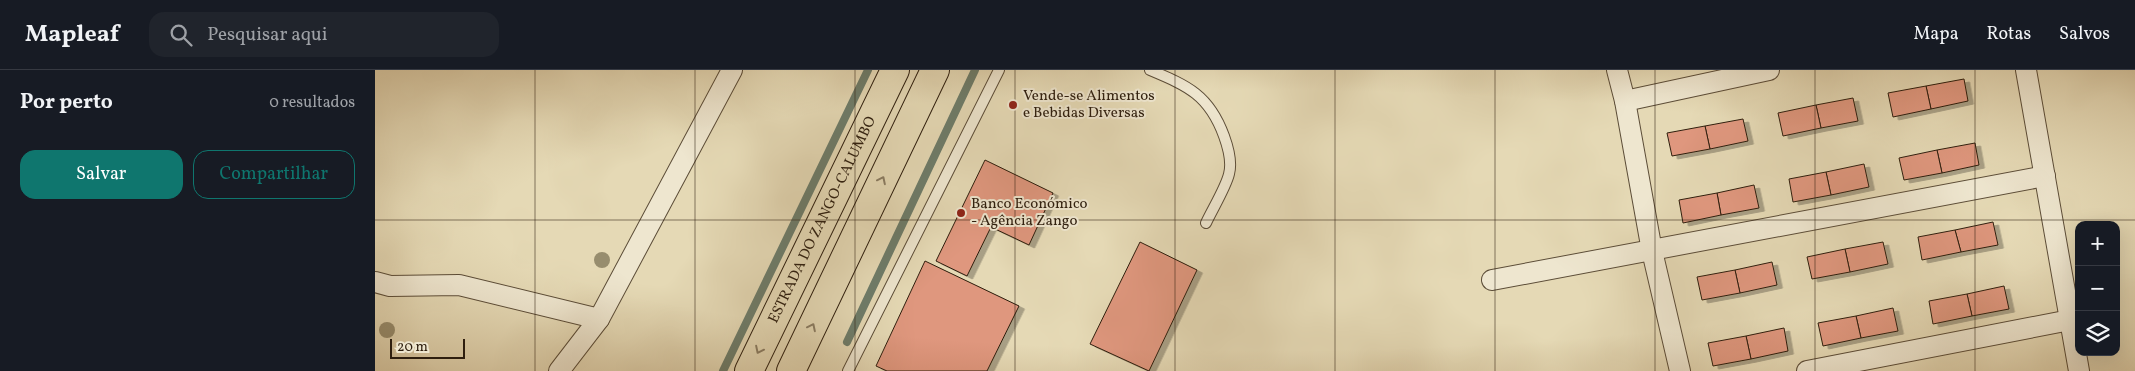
<!DOCTYPE html>
<html lang="pt">
<head>
<meta charset="utf-8">
<style>
  :root { --surface:#171b24; --page:#20242c; --text:#f1f3f6; --muted:#9ea1a6; --line:#363941; --accent:#0f766e }
  body { margin:0; font-family:Vollkorn,serif; background:var(--page); color:var(--text) }
  .controls { position:absolute; right:15px; bottom:15px; display:grid; overflow:hidden; border-radius:10px; box-shadow:0 5px 20px #0002 }
  .controls button { width:45px; height:45px; display:grid; place-items:center; padding:0; border:0; border-bottom:1px solid var(--line); background:var(--surface); color:var(--text); font:25px sans-serif }
  .scale { position:absolute; left:15px; bottom:12px; width:75px; box-sizing:border-box; padding-left:5px; border:2px solid #2e1e0e; border-top:0; font-size:14px; line-height:18px; white-space:nowrap; color:#2e1e0e; -webkit-text-stroke:4px #eee6cf; paint-order:stroke }
  .list { margin:0; padding:0; list-style:none }
  h2 { display:flex; justify-content:space-between; align-items:center; height:65px; margin:0; padding:0 20px; font-size:21px }
  h2 small { font-size:16px; font-weight:400; color:var(--muted) }
  .actions { display:flex; gap:10px; padding:15px 20px }
  .actions a { flex:1; padding:11px 0; border:1px solid var(--accent); border-radius:15px; text-align:center; font-size:18px; color:var(--accent) }
  .actions .main { background:var(--accent); color:#fff }
  .icon { flex:none; width:28px; height:28px; fill:none; stroke:currentColor; stroke-width:2; stroke-linecap:round; stroke-linejoin:round }
  .map { position:relative; flex:none; width:1760px; height:301px; overflow:hidden }
  header { display:flex; align-items:center; gap:30px; box-sizing:border-box; height:70px; padding:0 25px; background:var(--surface); border-bottom:1px solid var(--line) }
  header strong { font-size:24px }
  nav { display:flex; gap:28px; margin-inline-start:auto; font-size:18px }
  .search { width:350px; height:45px; background:var(--page); display:flex; align-items:center; gap:12px; box-sizing:border-box; padding:0 18px; border-radius:15px; color:var(--muted); font-size:19px }
  main { display:flex }
  aside { flex:1; background:var(--surface) }
  .map>svg:first-child { display:block }
</style>
</head>
<body>
<header>
<strong>Mapleaf</strong>
<div class="search"><svg class="icon" aria-label="search" viewBox="0 0 24 24"><circle cx="10" cy="10" r="6"/><path d="M15 15l6 6"/></svg>Pesquisar aqui</div>
<nav><a>Mapa</a><a>Rotas</a><a>Salvos</a></nav>
</header>
<main>
<aside>
<h2>Por perto<small>0 resultados</small></h2>
<ul class="list">
</ul>
<div class="actions"><a class="main">Salvar</a><a>Compartilhar</a></div>
</aside>
<div class="map">
<svg width="1760" height="301" viewBox="0 0 1760 301">
  <defs>
    <filter id="shadow"><feDropShadow dx="5.5" dy="3" stdDeviation="0" flood-color="#0004"/></filter>
  </defs>
  <rect width="100%" height="100%" fill="#e5d9b5"/>
  <filter id="stains"><feTurbulence type="fractalNoise" baseFrequency=".004" numOctaves="4"/><feColorMatrix values="0 0 0 0 .2 0 0 0 0 .09 0 0 0 0 .02 0 0 0 .5 -.17"/></filter>
  <radialGradient id="worn" r=".72"><stop offset=".6" stop-color="#630" stop-opacity="0"/><stop offset="1" stop-color="#630" stop-opacity=".3"/></radialGradient>
  <g fill="none" stroke-linecap="round" stroke-linejoin="round">
    <!-- stream -->
    <g stroke="#6d7c6a" stroke-width="8">
      <polyline points="472,272 600,0"/>
      <polyline points="348,301 493,0"/>
    </g>
  </g>
  <!-- building -->
  <g fill="#df977e" stroke="#2e1e0e" filter="url(#shadow)">
    <polygon points="1589,9 1593,31 1556,39 1551,16"/>
    <polygon points="1551,16 1556,39 1518,47 1513,23"/>
    <polygon points="1478,28 1483,51 1446,58 1441,35"/>
    <polygon points="1441,35 1446,58 1408,66 1403,43"/>
    <polygon points="1368,49 1373,71 1335,79 1330,56"/>
    <polygon points="1330,56 1335,79 1297,86 1292,63"/>
    <polygon points="1600,73 1604,95 1567,103 1562,80"/>
    <polygon points="1562,80 1567,103 1529,110 1524,88"/>
    <polygon points="610,90 678,123 654,175 616,157 592,206 561,191"/>
    <polygon points="1489,94 1494,117 1456,125 1451,102"/>
    <polygon points="1451,102 1456,125 1418,132 1414,109"/>
    <polygon points="1379,115 1384,138 1346,145 1342,123"/>
    <polygon points="1342,123 1346,145 1308,153 1304,130"/>
    <polygon points="1618,152 1623,175 1586,182 1580,160"/>
    <polygon points="1580,160 1586,182 1547,190 1543,167"/>
    <polygon points="765,172 822,200 774,301 715,274"/>
    <polygon points="1508,172 1513,194 1475,202 1470,179"/>
    <polygon points="1470,179 1475,202 1437,209 1432,187"/>
    <polygon points="550,191 644,236 612,301 512,301 501,296"/>
    <polygon points="1397,192 1402,215 1365,223 1360,200"/>
    <polygon points="1360,200 1365,223 1327,230 1322,207"/>
    <polygon points="1629,216 1634,239 1597,246 1592,224"/>
    <polygon points="1592,224 1597,246 1558,254 1554,231"/>
    <polygon points="1518,238 1523,261 1486,268 1481,246"/>
    <polygon points="1481,246 1486,268 1448,276 1443,253"/>
    <polygon points="1409,258 1413,281 1376,289 1371,266"/>
    <polygon points="1371,266 1376,289 1338,296 1333,273"/>
  </g>
  <g fill="none" stroke-linecap="round" stroke-linejoin="round">
    <defs>
      <g id="lane">
        <path d="M775,0c38,16 59,25 74,66 4,11 8,27 5,38 -3,13 -17,36 -23,49"/>
        <polyline points="473,301 624,0"/>
      </g>
      <g id="street">
        <polyline points="1242,0 1250,31 1277,181 1305,301"/>
        <polyline points="1651,0 1704,301"/>
        <polyline points="1250,31 1394,0"/>
        <polyline points="1117,210 1670,106"/>
        <polyline points="0,212 15,216 84,215 224,249"/>
        <polyline points="184,301 224,249 357,0"/>
        <polyline points="1432,301 1695,250"/>
      </g>
      <g id="primary">
        <path id="s1" d="M374,301l146,-301"/>
        <polyline points="416,301 560,0"/>
      </g>
    </defs>
    <!-- lane casing -->
    <use href="#lane" stroke="#5c4d38" stroke-width="12"/>
    <!-- street casing -->
    <use href="#street" stroke="#5c4d38" stroke-width="22"/>
    <!-- primary casing -->
    <use href="#primary" stroke="#2e1e0e" stroke-width="30"/>
    <!-- lane -->
    <use href="#lane" stroke="#eee6cf" stroke-width="10"/>
    <!-- street -->
    <use href="#street" stroke="#eee6cf" stroke-width="20"/>
    <!-- primary -->
    <use href="#primary" stroke="#e5d9b5" stroke-width="28"/>
  </g>
  <!-- trees -->
  <g fill="#978d6e">
    <circle cx="227" cy="190" r="8"/>
    <circle cx="12" cy="260" r="8"/>
  </g>
  <!-- one-way arrows -->
  <defs><path id="oneway-chevron" d="M-2-3.5L2.5 0L-2 3.5" fill="none" stroke-width="1.6" stroke-linecap="round" stroke-linejoin="round" transform="scale(1.25)"/></defs>
  <g stroke="#8a7c62">
    <use href="#oneway-chevron" transform="translate(507 110) rotate(-64)"/>
    <use href="#oneway-chevron" transform="translate(437 257) rotate(-64)"/>
    <use href="#oneway-chevron" transform="translate(384 280) rotate(116)"/>
  </g>
  <!-- grid -->
  <path fill="none" stroke="#2e1e0e" stroke-width="1" stroke-opacity="0.55" d="M160,0v301M320,0v301M480,0v301M640,0v301M800,0v301M960,0v301M1120,0v301M1280,0v301M1440,0v301M1600,0v301M0,150h1760"/>
  <!-- markers -->
  <g fill="#8f2418" stroke="#eee6cf" stroke-width="2">
    <circle cx="638" cy="35" r="5"/>
    <circle cx="586" cy="143" r="5"/>
  </g>
  <g text-anchor="middle" dominant-baseline="central" stroke-width="4" stroke-linejoin="round" paint-order="stroke">
    <!-- poi labels -->
    <g font-size="15" fill="#2e1e0e" stroke="#eee6cf" text-anchor="start">
      <text x="648" y="26">Vende-se Alimentos<tspan x="648" dy="17">e Bebidas Diversas</tspan></text>
      <text x="596" y="134">Banco Económico<tspan x="596" dy="17">- Agência Zango</tspan></text>
    </g>
    <!-- street labels -->
    <g font-size="15" fill="#2e1e0e" stroke="#eee6cf">
      <text stroke="none"><textPath href="#s1" startOffset="168">ESTRADA DO ZANGO-CALUMBO</textPath></text>
    </g>
  </g>
  <rect width="100%" height="100%" filter="url(#stains)"/>
  <rect width="100%" height="100%" fill="url(#worn)"/>
</svg>
<div class="controls">
<button>+</button>
<button>−</button>
<button><svg class="icon" aria-label="layers" viewBox="0 0 24 24"><path d="M12 4l9 5-9 5-9-5zM3 14l9 5 9-5"/></svg></button>
</div>
<div class="scale">20 m</div>
</div>
</main>
</body>
</html>
